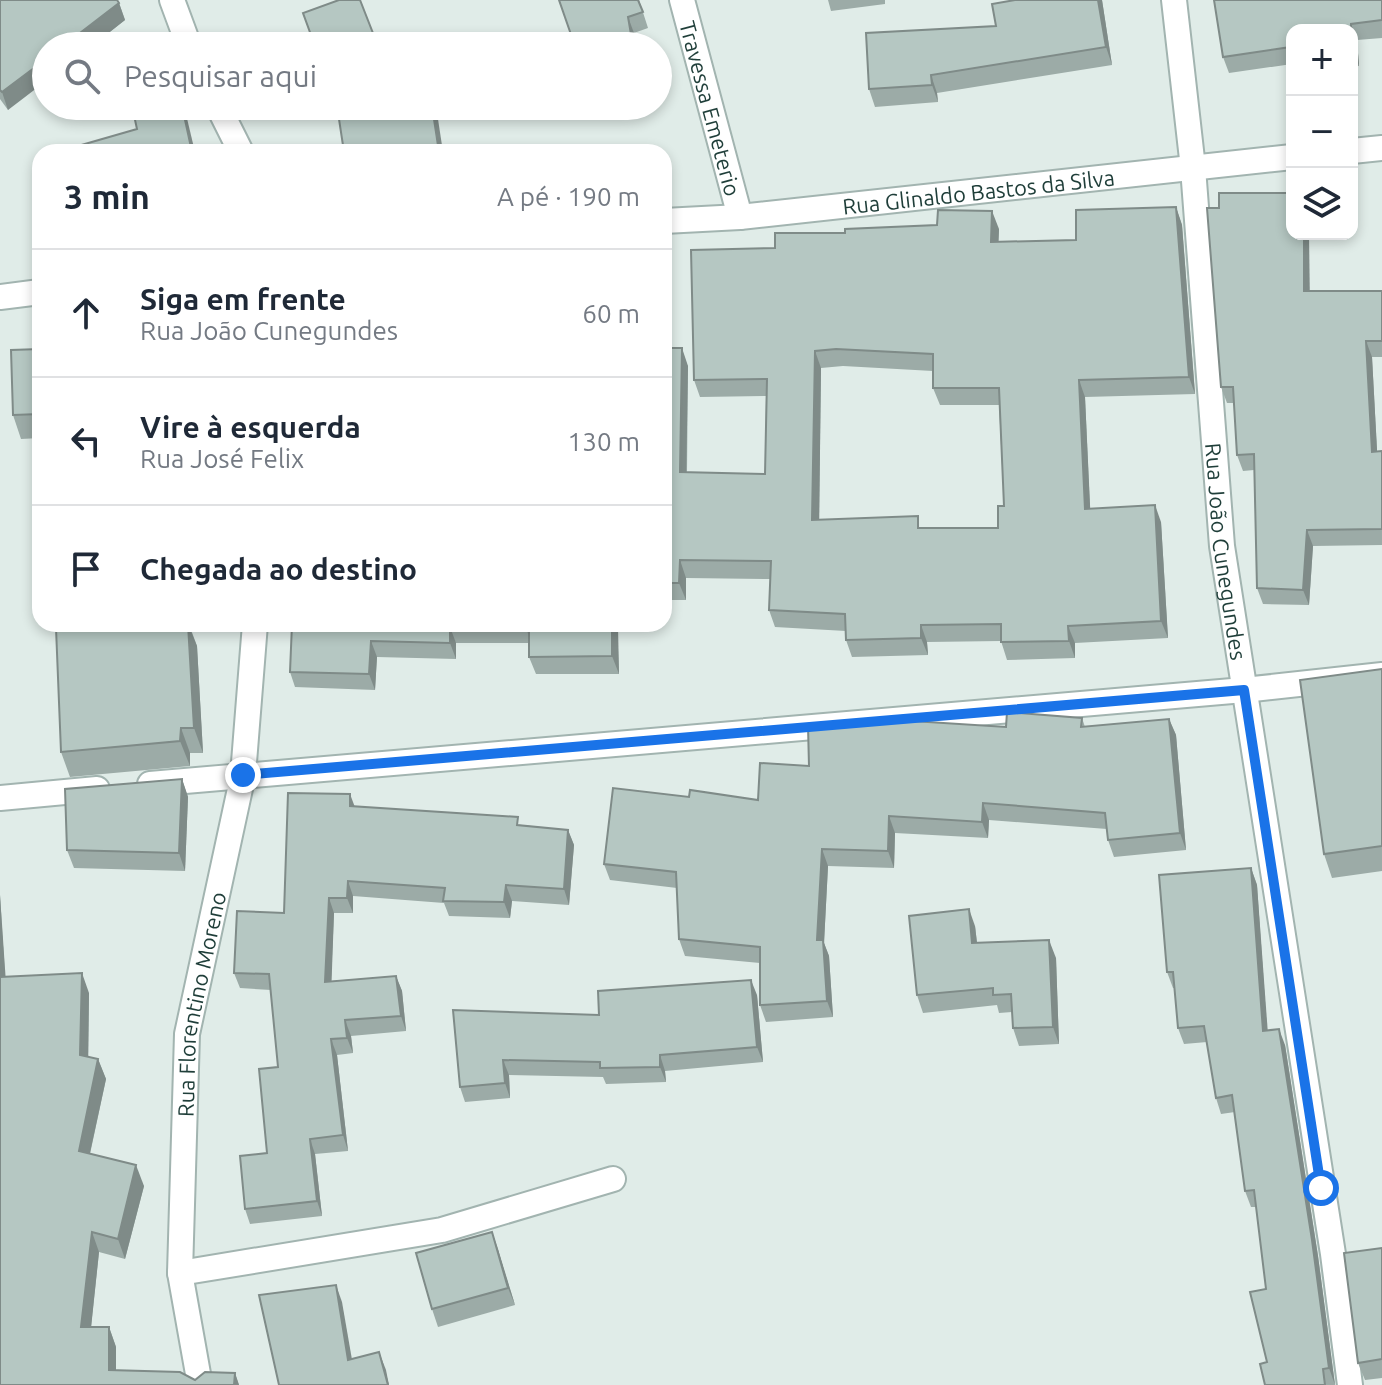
<!DOCTYPE html>
<html lang="pt">
<head>
<meta charset="utf-8">
<style>
  :root { --surface:#fff; --page:#f6f6f7; --text:#1f2937; --muted:#747a83; --line:#e0e1e3 }
  body { margin:0; font-family:Ubuntu,sans-serif; background:var(--page); color:var(--text) }
  .controls { position:absolute; right:24px; top:24px; display:grid; overflow:hidden; border-radius:16px; box-shadow:0 4px 12px #0003 }
  .controls button { width:72px; height:72px; display:grid; place-items:center; padding:0; border:0; border-bottom:2px solid var(--line); background:var(--surface); color:var(--text); font:40px sans-serif }
  .stop { position:absolute; width:24px; height:24px; margin:-18px; border:6px solid #1a73e8; border-radius:50%; background:#fff }
  .stop.end { background:#1a73e8; border-color:#fff; box-shadow:0 2px 8px #0008 }
  .list { margin:0; padding:0; list-style:none }
  h2 { display:flex; justify-content:space-between; align-items:center; height:104px; margin:0; padding:0 32px; font-size:34px }
  h2 small { font-size:26px; font-weight:400; color:var(--muted) }
  .list li { display:grid; grid-template-columns:52px 1fr auto; gap:24px; align-items:center; box-sizing:border-box; height:128px; padding:0 32px; border-top:2px solid var(--line) }
  .list b { display:block; font-size:30px; white-space:nowrap }
  .list p { margin:0; font-size:26px; white-space:nowrap; color:var(--muted) }
  .list em { font-size:26px; font-style:normal; color:var(--muted) }
  .icon { flex:none; width:44px; height:44px; fill:none; stroke:currentColor; stroke-width:2; stroke-linecap:round; stroke-linejoin:round }
  .map { position:relative; flex:none; width:1382px; height:1385px; overflow:hidden }
  .search { position:absolute; background:var(--surface); box-shadow:0 4px 12px #0003; left:32px; top:32px; width:640px; height:88px; display:flex; align-items:center; gap:20px; box-sizing:border-box; padding:0 28px; border-radius:44px; color:var(--muted); font-size:30px }
  .panel { position:absolute; background:var(--surface); box-shadow:0 4px 12px #0003; left:32px; top:144px; width:640px; height:488px; border-radius:24px }
  .map>svg:first-child { display:block }
</style>
</head>
<body>
<div class="map">
<svg width="1382" height="1385" viewBox="0 0 1382 1385">
  <rect width="100%" height="100%" fill="#e0ece8"/>
  <g fill="none" stroke-linecap="round" stroke-linejoin="round">
    <defs>
      <g id="minor">
        <polyline points="172,0 189,46"/>
        <path id="s1" d="M682,0l58,217"/>
        <path id="s2" d="M1174,0l19,168 29,378 111,708 17,131"/>
        <polyline points="218,106 241,152"/>
        <polyline points="1352,151 1382,148"/>
        <path id="s3" d="M664,221l76,-4 552,-60"/>
        <polyline points="0,297 40,292"/>
        <polyline points="150,784 1244,690 1382,675"/>
        <polyline points="0,798 97,789"/>
        <polyline points="180,1273 442,1230 613,1179"/>
        <path id="s4" d="M200,1385l-20,-112 7,-239 56,-259 12,-151"/>
      </g>
    </defs>
    <!-- minor casing -->
    <use href="#minor" stroke="#a2b4b0" stroke-width="28"/>
    <!-- minor -->
    <use href="#minor" stroke="#fff" stroke-width="24"/>
  </g>
  <!-- wall -->
  <g fill="#9caba7" fill-rule="evenodd">
    <polygon points="0,0 119,3 125,20 92,46 46,46 8,110 0,99"/>
    <polygon points="639,0 648,28 634,33 636,46 575,46"/>
    <polygon points="828,0 885,0 885,4 831,11"/>
    <polygon points="1015,0 1102,0 1112,65 937,93 938,102 875,107 869,89 996,26"/>
    <polygon points="1214,0 1382,0 1382,38 1357,40 1359,66 1352,67 1352,30 1292,30 1292,64 1229,73 1223,57"/>
    <polygon points="580,106 641,106 584,117"/>
    <path d="M1176,207l6,18 13,169 -110,3 5,112 71,13 7,116 -93,5v15l-68,2 -6,-19 -74,1 1,13 -76,2 -6,-17v-9l-71,-4 -6,-17 1,-31 -84,-1v22h-22v-252l24,18 -1,106 78,2 1,-78 -66,1 -6,-17 81,-132 70,-15 154,-4 -1,13 78,-2zM843,366l90,5v17l7,17h59l5,101 -6,22h-76l-103,-9 2,-151z"/>
    <polygon points="1219,208 1310,291 1382,291 1382,357 1372,357 1377,451 1382,451 1382,545 1313,546 1309,605 1263,604 1257,588 1254,470 1243,471 1237,455 1234,403 1227,403 1221,387"/>
    <polygon points="40,349 40,438 21,439 13,415"/>
    <polygon points="134,624 189,624 197,646 203,753 190,753 190,766 70,777 61,752"/>
    <polygon points="292,624 617,624 619,674 536,674 529,657 529,643 456,643 456,659 377,657 375,690 295,687 290,672"/>
    <polygon points="1382,669 1382,871 1332,878 1324,854"/>
    <polygon points="1082,718 1085,727 1169,719 1176,735 1186,850 1114,857 1108,840 1107,829 989,820 988,838 895,833 894,868 828,866 824,943 829,956 833,1017 766,1022 760,1005 760,963 685,956 679,939 677,888 610,880 604,864 689,797 758,800 809,766 1006,727"/>
    <polygon points="182,779 188,797 185,871 74,868 67,850"/>
    <polygon points="355,807 568,830 574,845 569,905 512,901 510,918 449,916 444,903 353,896 353,913 334,913 331,981 396,976 402,991 406,1031 351,1036 353,1053 337,1055 348,1151 315,1154 322,1216 250,1224 245,1209 267,1153 278,1067 271,990 240,988 234,973 284,913"/>
    <polygon points="1251,868 1257,885 1267,1031 1285,1045 1318,1256 1335,1385 1265,1385 1267,1362 1266,1289 1256,1207 1251,1207 1245,1191 1235,1112 1221,1114 1216,1098 1207,1042 1184,1044 1178,1028 1175,988 1173,988 1167,972"/>
    <polygon points="0,895 5,977 89,993 88,1057 98,1059 106,1079 90,1154 144,1186 125,1259 99,1252 91,1327 109,1327 116,1347 116,1371 195,1380 235,1373 239,1385 0,1385"/>
    <polygon points="975,926 977,943 1056,958 1059,1044 1019,1046 1013,1028 1012,1012 999,1013 997,1005 923,1013 917,995"/>
    <polygon points="757,995 763,1062 665,1071 666,1082 606,1084 603,1077 509,1075 510,1098 465,1102 460,1087 453,1010 599,1015"/>
    <polygon points="492,1232 515,1305 438,1327 432,1309"/>
    <polygon points="1382,1248 1382,1378 1365,1380 1358,1363"/>
  </g>
  <!-- shaded-wall -->
  <g fill="#7f8b88">
    <polygon points="1098,0 1102,0 1112,65 1106,47"/>
    <polygon points="119,3 125,20 92,46 63,46"/>
    <polygon points="628,17 634,33 636,46 633,46"/>
    <polygon points="1351,24 1357,40 1359,66 1353,50"/>
    <polygon points="46,59 46,81 8,110 2,92"/>
    <polygon points="931,75 937,93 938,102 932,85"/>
    <polygon points="182,106 184,106 185,110 195,152 192,152"/>
    <polygon points="432,106 436,106 443,152 439,152"/>
    <polygon points="1176,207 1182,225 1195,394 1189,377"/>
    <polygon points="992,211 999,229 998,259 991,242"/>
    <polygon points="1304,234 1309,234 1310,307 1304,291"/>
    <polygon points="1366,341 1372,357 1378,468 1372,452"/>
    <polygon points="682,348 688,366 686,489 680,472"/>
    <polygon points="815,351 821,368 819,537 812,520"/>
    <polygon points="1079,380 1085,397 1091,526 1085,509"/>
    <polygon points="1155,505 1161,522 1168,638 1161,621"/>
    <polygon points="1307,530 1313,546 1309,605 1303,590"/>
    <polygon points="680,560 686,578 686,600 679,583"/>
    <polygon points="188,624 197,646 203,753 194,728"/>
    <polygon points="526,624 531,624 531,643 526,627"/>
    <polygon points="612,624 617,624 618,626 619,674 612,656"/>
    <polygon points="921,625 927,642 928,655 921,638"/>
    <polygon points="1068,626 1075,643 1075,658 1069,641"/>
    <polygon points="450,627 456,643 456,659 450,643"/>
    <polygon points="371,641 377,657 375,690 369,674"/>
    <polygon points="1169,719 1176,735 1186,850 1180,833"/>
    <polygon points="181,728 190,753 190,766 180,741"/>
    <polygon points="182,779 188,797 185,871 179,853"/>
    <polygon points="350,794 356,810 350,806"/>
    <polygon points="983,803 989,820 988,838 982,822"/>
    <polygon points="889,816 895,833 894,868 888,851"/>
    <polygon points="568,830 574,845 569,905 564,889"/>
    <polygon points="822,849 828,866 824,943 829,956 833,1017 827,1001 817,940"/>
    <polygon points="1251,868 1257,885 1269,1048 1263,1031"/>
    <polygon points="348,881 353,896 353,913 347,898"/>
    <polygon points="506,885 512,901 510,918 504,902"/>
    <polygon points="0,895 7,998 0,979"/>
    <polygon points="329,898 334,913 331,997 325,982"/>
    <polygon points="969,909 975,926 979,960 972,943"/>
    <polygon points="1049,940 1056,958 1059,1044 1053,1027"/>
    <polygon points="82,973 89,993 88,1076 80,1055"/>
    <polygon points="396,976 402,991 406,1031 401,1016"/>
    <polygon points="751,980 757,995 763,1062 757,1047"/>
    <polygon points="345,1020 351,1036 353,1053 347,1038"/>
    <polygon points="1279,1029 1285,1045 1318,1256 1335,1385 1329,1368"/>
    <polygon points="331,1039 337,1055 348,1151 343,1135"/>
    <polygon points="660,1055 665,1071 666,1082 660,1067"/>
    <polygon points="98,1059 106,1079 86,1171 79,1151"/>
    <polygon points="503,1060 509,1075 510,1098 505,1083"/>
    <polygon points="310,1139 315,1154 322,1216 317,1201"/>
    <polygon points="136,1165 144,1186 125,1259 118,1239"/>
    <polygon points="92,1232 99,1252 89,1347 81,1327"/>
    <polygon points="492,1232 498,1249 515,1305 508,1288"/>
    <polygon points="336,1285 342,1302 355,1377 348,1360"/>
    <polygon points="109,1327 116,1347 116,1385 109,1370"/>
    <polygon points="379,1352 386,1370 389,1385 388,1385"/>
    <polygon points="235,1373 239,1385 234,1385"/>
  </g>
  <!-- building -->
  <g fill="#b5c7c2" stroke="#7f8b88" stroke-width="2" fill-rule="evenodd">
    <polygon points="0,0 117,0 119,3 63,46 46,46 46,59 2,92 0,90"/>
    <polygon points="339,0 360,0 378,46 315,46 303,13"/>
    <polygon points="559,0 638,0 643,12 628,17 633,46 575,46"/>
    <polygon points="1015,0 1098,0 1106,47 931,75 932,85 869,89 866,33 996,26 992,4"/>
    <polygon points="1214,0 1382,0 1382,20 1351,24 1351,30 1292,30 1292,57 1291,47 1223,57"/>
    <polygon points="132,106 182,106 192,152 57,152 137,129"/>
    <polygon points="337,106 432,106 439,152 344,152"/>
    <polygon points="1219,193 1292,193 1292,234 1304,234 1304,291 1382,291 1382,341 1366,341 1372,452 1382,451 1382,529 1307,530 1303,590 1257,588 1254,454 1237,455 1233,387 1221,387 1207,208 1219,208"/>
    <path d="M1176,207l13,170 -110,3 6,129 70,-4 6,116 -93,5 1,15 -68,1v-18l-80,1v13l-75,2 -1,-26 -76,-4 2,-49 -91,-1 -1,23h-15v-235h18l-2,124 85,2 2,-95 -73,1 -3,-130 84,-2v-15h70v-4l92,-4 1,-15 54,1 -1,31 85,-2v-30zM836,349l97,5v34h66l5,118h-6v22h-80v-12l-106,4 3,-169z"/>
    <polygon points="40,349 40,414 13,415 11,350"/>
    <polygon points="134,624 188,624 194,728 181,728 180,741 61,752 56,628"/>
    <polygon points="292,624 526,624 526,627 450,627 450,643 371,641 369,674 290,672"/>
    <polygon points="529,624 612,624 612,656 529,657"/>
    <polygon points="1382,669 1382,846 1324,854 1300,680"/>
    <polygon points="1007,712 1082,718 1081,727 1169,719 1180,833 1108,840 1105,813 983,803 982,822 889,816 888,851 822,849 817,940 823,940 827,1001 760,1005 760,947 679,939 676,872 604,864 613,788 689,797 690,790 758,800 760,763 809,766 808,726 912,721 1006,727"/>
    <polygon points="182,779 179,853 67,850 65,789"/>
    <polygon points="288,793 350,794 350,806 518,817 517,825 568,830 564,889 506,885 504,902 443,901 445,888 348,881 347,898 329,898 325,982 396,976 401,1016 345,1020 347,1038 331,1039 343,1135 310,1139 317,1201 245,1209 240,1156 267,1153 259,1069 278,1067 269,974 234,973 237,911 284,913"/>
    <polygon points="1251,868 1263,1031 1279,1029 1312,1240 1329,1368 1323,1369 1325,1385 1265,1385 1260,1364 1267,1362 1250,1292 1266,1289 1254,1190 1245,1191 1232,1095 1216,1098 1204,1026 1178,1028 1173,972 1167,972 1159,875"/>
    <polygon points="969,909 972,943 1049,940 1053,1027 1013,1028 1011,994 993,995 993,988 917,995 909,916"/>
    <polygon points="82,973 80,1055 98,1059 79,1151 136,1165 118,1239 92,1232 81,1327 109,1327 109,1370 180,1372 195,1380 205,1372 235,1373 234,1385 0,1385 0,977"/>
    <polygon points="751,980 757,1047 660,1055 660,1067 600,1068 600,1062 503,1060 505,1083 460,1087 453,1010 599,1015 598,991"/>
    <polygon points="492,1232 508,1288 432,1309 416,1253"/>
    <polygon points="1382,1248 1382,1359 1358,1363 1344,1253"/>
    <polygon points="336,1285 348,1360 379,1352 388,1385 279,1385 259,1295"/>
  </g>
  <g fill="none" stroke-linecap="round" stroke-linejoin="round">
    <!-- route -->
    <polyline stroke="#1a73e8" stroke-width="10" points="243,775 1244,690 1321,1188"/>
  </g>
  <g text-anchor="middle" dominant-baseline="central" stroke-width="6" stroke-linejoin="round" paint-order="stroke">
    <!-- street labels -->
    <g font-size="22" fill="#1f3e39" stroke="#f1f8f5">
      <text stroke="none"><textPath href="#s1" startOffset="112">Travessa Emeterio</textPath></text>
      <text stroke="none"><textPath href="#s3" startOffset="316">Rua Glinaldo Bastos da Silva</textPath></text>
      <text stroke="none"><textPath href="#s2" startOffset="554">Rua João Cunegundes</textPath></text>
      <text stroke="none"><textPath href="#s4" startOffset="384">Rua Florentino Moreno</textPath></text>
    </g>
  </g>
</svg>
<div class="controls">
<button>+</button>
<button>−</button>
<button><svg class="icon" aria-label="layers" viewBox="0 0 24 24"><path d="M12 4l9 5-9 5-9-5zM3 14l9 5 9-5"/></svg></button>
</div>
<div class="stop" style="left:1321px;top:1188px"></div>
<div class="stop end" style="left:243px;top:775px"></div>
<div class="search"><svg class="icon" aria-label="search" viewBox="0 0 24 24"><circle cx="10" cy="10" r="6"/><path d="M15 15l6 6"/></svg>Pesquisar aqui</div>
<section class="panel">
<h2>3 min<small>A pé · 190 m</small></h2>
<ul class="list">
<li><svg class="icon" aria-label="ahead" viewBox="0 0 24 24"><path d="M12 20V5M6 11l6-6 6 6"/></svg><div><b>Siga em frente</b><p>Rua João Cunegundes</p></div><em>60 m</em></li>
<li><svg class="icon" aria-label="left" viewBox="0 0 24 24"><path d="M17 20v-9H6M10 6l-5 5 5 5"/></svg><div><b>Vire à esquerda</b><p>Rua José Felix</p></div><em>130 m</em></li>
<li><svg class="icon" aria-label="arrive" viewBox="0 0 24 24"><path d="M6 21V4h12l-3 4 3 4H6"/></svg><div><b>Chegada ao destino</b></div></li>
</ul>
</section>
</div>
</body>
</html>
